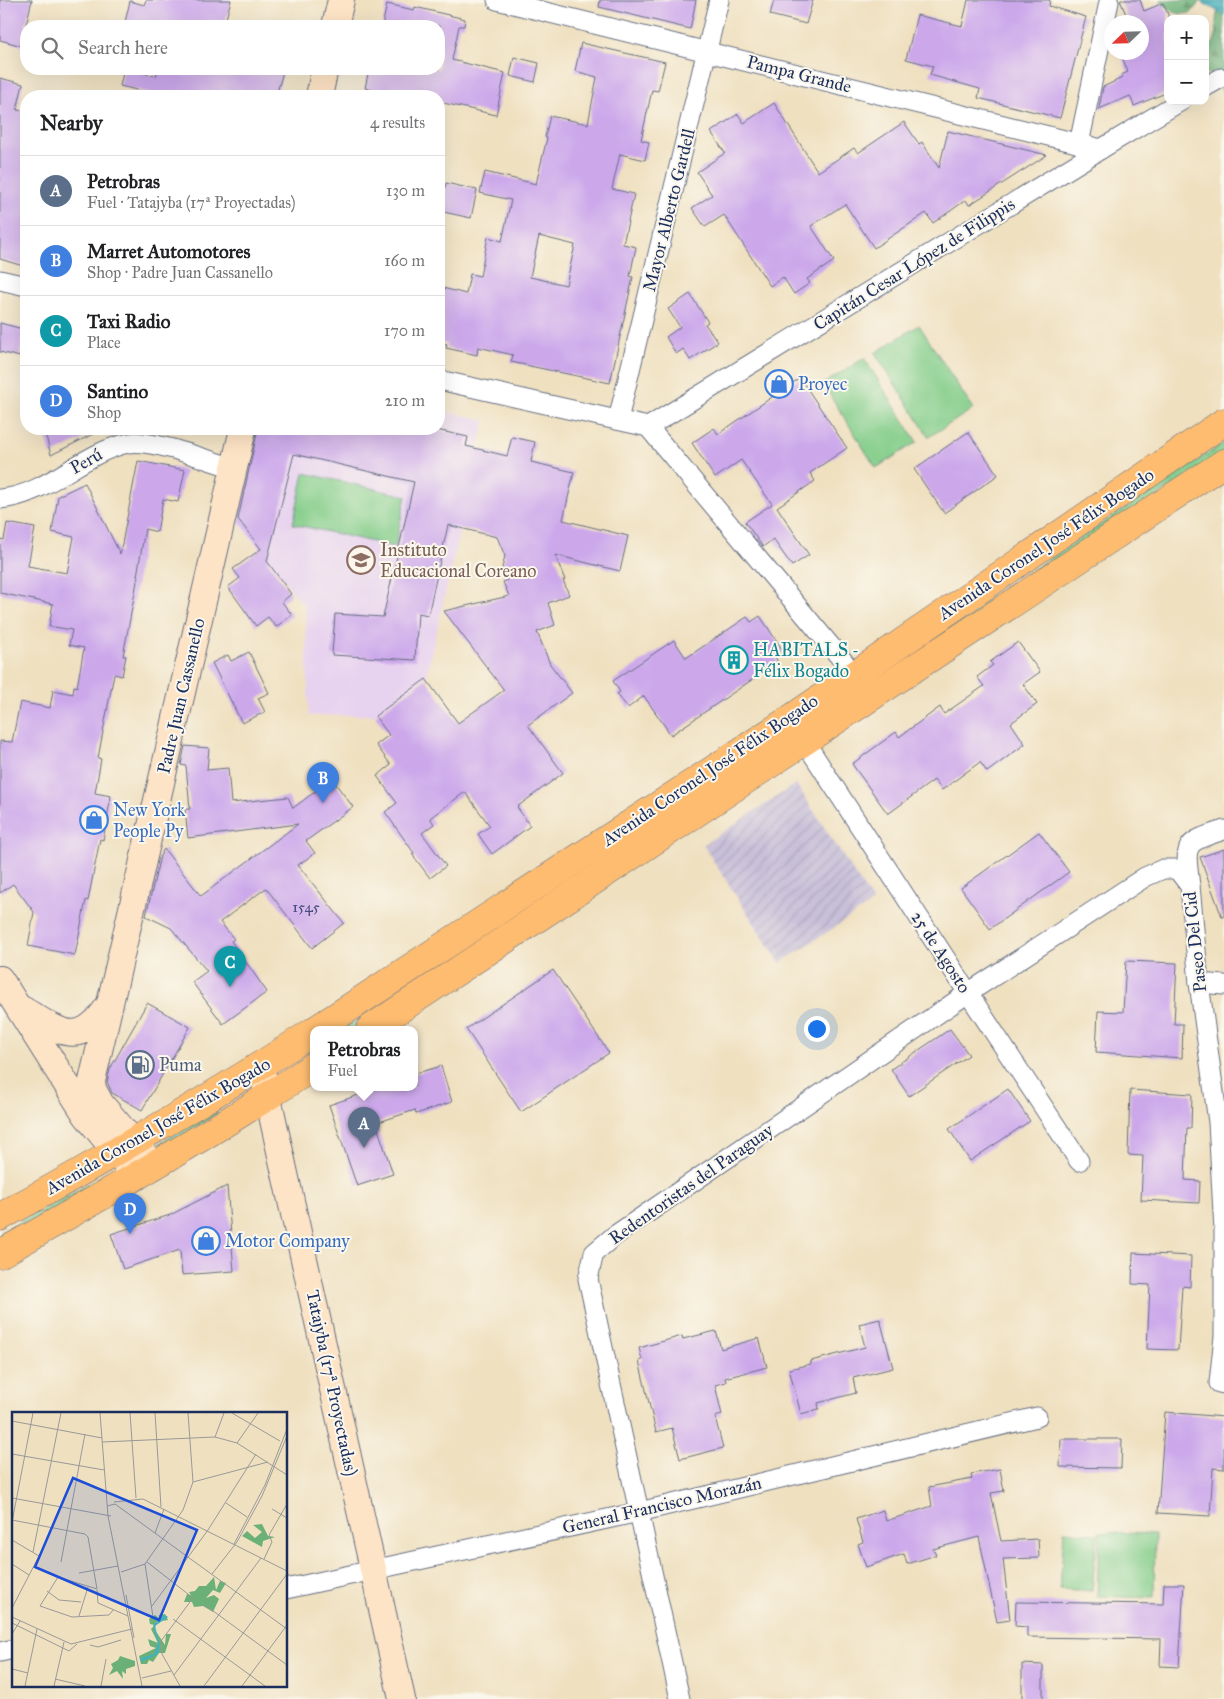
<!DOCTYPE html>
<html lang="en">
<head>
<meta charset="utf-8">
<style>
  :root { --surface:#fff; --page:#f6f6f6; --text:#202124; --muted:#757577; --line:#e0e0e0; --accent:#db2777 }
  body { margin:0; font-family:"IM FELL Great Primer",serif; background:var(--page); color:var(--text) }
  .controls { position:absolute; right:15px; top:15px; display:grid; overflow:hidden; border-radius:10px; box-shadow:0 5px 20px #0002 }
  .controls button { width:45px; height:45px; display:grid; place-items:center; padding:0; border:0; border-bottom:1px solid var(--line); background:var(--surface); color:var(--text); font:25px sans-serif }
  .compass { position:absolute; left:1104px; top:15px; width:45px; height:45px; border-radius:50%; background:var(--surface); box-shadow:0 5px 20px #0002; rotate:247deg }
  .you { position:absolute; left:816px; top:1028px; width:18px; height:18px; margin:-12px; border:4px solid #fff; border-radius:50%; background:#1a73e8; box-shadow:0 0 0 8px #1a73e833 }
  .badge { display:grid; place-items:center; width:32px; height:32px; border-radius:50%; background:var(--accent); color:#fff; font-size:16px; font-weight:700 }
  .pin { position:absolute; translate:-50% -41px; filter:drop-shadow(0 1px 2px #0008) }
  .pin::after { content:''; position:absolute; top:26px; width:18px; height:15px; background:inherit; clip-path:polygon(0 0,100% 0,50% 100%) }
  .popup { position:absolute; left:310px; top:1026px; width:108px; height:65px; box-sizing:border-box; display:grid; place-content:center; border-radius:10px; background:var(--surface); filter:drop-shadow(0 1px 4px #0005); font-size:16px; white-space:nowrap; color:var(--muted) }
  .popup b { font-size:19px; color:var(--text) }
  .popup::after { content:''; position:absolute; left:50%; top:100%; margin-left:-10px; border:10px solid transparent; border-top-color:var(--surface) }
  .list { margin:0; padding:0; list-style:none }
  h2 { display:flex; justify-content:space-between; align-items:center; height:65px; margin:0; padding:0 20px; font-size:21px }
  h2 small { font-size:16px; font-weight:400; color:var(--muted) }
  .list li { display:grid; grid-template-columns:32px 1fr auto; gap:15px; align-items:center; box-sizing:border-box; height:70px; padding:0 20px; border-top:1px solid var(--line) }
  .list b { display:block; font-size:19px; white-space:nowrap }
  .list p { margin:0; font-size:16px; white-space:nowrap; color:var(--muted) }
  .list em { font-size:16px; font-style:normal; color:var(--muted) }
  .icon { flex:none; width:28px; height:28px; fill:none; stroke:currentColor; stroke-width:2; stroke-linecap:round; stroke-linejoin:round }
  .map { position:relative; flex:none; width:1224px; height:1699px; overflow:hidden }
  .search { position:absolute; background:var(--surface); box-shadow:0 5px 20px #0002; left:20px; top:20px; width:425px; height:55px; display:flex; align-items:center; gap:12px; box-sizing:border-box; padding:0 18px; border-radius:20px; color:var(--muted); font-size:19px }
  .panel { position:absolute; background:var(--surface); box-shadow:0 5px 20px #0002; left:20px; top:90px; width:425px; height:345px; border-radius:20px }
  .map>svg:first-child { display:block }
</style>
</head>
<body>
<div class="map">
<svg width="1224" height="1699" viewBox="0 0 1224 1699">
  <defs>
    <pattern id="industrial-furrows" width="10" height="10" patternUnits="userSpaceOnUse" patternTransform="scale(1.25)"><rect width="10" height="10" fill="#c8bfd8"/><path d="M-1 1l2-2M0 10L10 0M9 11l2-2" fill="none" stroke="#aba4bc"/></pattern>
    <pattern id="grass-dots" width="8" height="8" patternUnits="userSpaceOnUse" patternTransform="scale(1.25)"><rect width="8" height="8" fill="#84cd8a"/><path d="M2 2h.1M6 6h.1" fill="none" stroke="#71b07a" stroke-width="1.8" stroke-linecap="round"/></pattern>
    <pattern id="forest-firs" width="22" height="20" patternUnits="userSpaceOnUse" patternTransform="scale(1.25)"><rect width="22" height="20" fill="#6bb076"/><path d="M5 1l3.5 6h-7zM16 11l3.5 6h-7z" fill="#579064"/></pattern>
    <pattern id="water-rules" width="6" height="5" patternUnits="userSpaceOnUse" patternTransform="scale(1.25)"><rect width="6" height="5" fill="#43b1be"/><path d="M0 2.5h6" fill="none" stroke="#37909e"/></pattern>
  </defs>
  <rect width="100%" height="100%" fill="#fbf7ec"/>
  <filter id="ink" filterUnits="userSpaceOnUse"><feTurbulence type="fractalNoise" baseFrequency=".02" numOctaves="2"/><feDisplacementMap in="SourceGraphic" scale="10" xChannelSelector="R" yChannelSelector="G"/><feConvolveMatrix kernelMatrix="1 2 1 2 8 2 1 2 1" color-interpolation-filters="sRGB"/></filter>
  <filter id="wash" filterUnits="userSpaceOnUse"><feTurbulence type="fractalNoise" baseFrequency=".0096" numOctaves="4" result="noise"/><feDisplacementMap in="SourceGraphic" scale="20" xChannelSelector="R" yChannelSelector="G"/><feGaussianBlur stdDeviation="1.12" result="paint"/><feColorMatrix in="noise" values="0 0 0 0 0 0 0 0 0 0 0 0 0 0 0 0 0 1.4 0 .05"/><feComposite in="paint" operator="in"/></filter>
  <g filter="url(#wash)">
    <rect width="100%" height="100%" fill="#efe0c0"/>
    <!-- built -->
    <polygon fill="#e7d2ef" points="439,410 485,420 426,677 375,715 309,716 305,607 232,514 251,429 439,429"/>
    <!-- industrial -->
    <polygon fill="url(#industrial-furrows)" points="796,784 873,902 780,963 703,845"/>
    <!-- grass -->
    <g fill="url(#grass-dots)" stroke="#507e74">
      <polygon points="1224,443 1224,452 353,1029 342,1029"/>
      <polygon points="215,1110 218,1113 158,1152 154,1147"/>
      <polygon points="111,1172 115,1174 0,1240 0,1233"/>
    </g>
    <!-- forest -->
    <g fill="url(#forest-firs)" stroke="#43706a">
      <path d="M1160,0h41l-10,13c-15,3 -21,-2 -31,-13z"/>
      <path d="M1219,8h5v88l-8,-20 -11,-3v-22c19,-13 6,-27 14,-43z"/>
    </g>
    <!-- pitch -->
    <g fill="#84cd8a" stroke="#507e74">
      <polygon points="919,325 973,409 929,437 875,353"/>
      <polygon points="864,358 917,442 876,468 823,384"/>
      <polygon points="304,473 406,496 395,547 293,524"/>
      <polygon points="1064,1531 1097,1534 1092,1591 1060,1589"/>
      <polygon points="1099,1532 1155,1534 1154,1598 1097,1596"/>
    </g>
    <!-- water -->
    <polygon fill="url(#water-rules)" stroke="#2f708e" points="1198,0 1224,0 1224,15"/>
    <g id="blocks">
      <!-- building -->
      <g fill="#cca8eb" fill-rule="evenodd">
        <polygon points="0,0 32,0 26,25 26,47 0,40"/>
        <polygon points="146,0 231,0 224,26 124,26 130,1 144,5"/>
        <polygon points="600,0 696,0 690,29 599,7"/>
        <polygon points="774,0 813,0 806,24 770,15"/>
        <polygon points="968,0 1050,0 1049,6 1086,17 1060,118 978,98 980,89 930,75 933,66 906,59 917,15 962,26"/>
        <polygon points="1120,0 1140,0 1144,11 1163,3 1168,14 1168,92 1134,106 1130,96 1099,109 1103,87 1122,78 1121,75 1128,72 1120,52 1142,52 1142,22 1129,22"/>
        <polygon points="387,4 414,10 415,7 465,19 464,26 459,26 452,60 505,73 496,115 439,102 439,96 384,96 372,93 372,90 365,88 369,69 439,69 439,26 382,26"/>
        <path d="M581,43l84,19 -7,29 -6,-1 -11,50 8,2 -4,18 -25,-6 -8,35 22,5 -11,50 13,3 -6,29 3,1 -23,106 -99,-21 2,-7 -35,-8 -1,8 -31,-7 1,-4 -8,-2v-55l27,7 4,-20 10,2 8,-39 14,4 9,-41 -31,-7 5,-21 51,12 11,-46 -2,-1 5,-21 38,8 9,-47 -22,-6zM539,236l36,9 -9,40 -36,-8z"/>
        <polygon points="514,57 539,63 535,82 510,76"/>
        <polygon points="124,69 156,76 158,69 271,69 283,72 276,96 238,96 218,91 216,96 162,96 120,86"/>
        <polygon points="0,78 23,84 17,110 26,111 26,255 23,266 0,259"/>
        <polygon points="774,103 818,172 854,148 858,153 904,122 919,144 922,142 939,168 948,131 1047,155 969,205 966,200 933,223 926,213 874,248 845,204 811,226 834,261 807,279 810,283 794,294 783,277 770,286 724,215 705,227 692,208 712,195 697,172 725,153 711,132 738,114 744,123"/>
        <polygon points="446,183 477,190 471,218 439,211"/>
        <polygon points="690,294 708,322 705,324 718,342 690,360 683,349 676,354 666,337 680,327 668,309"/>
        <polygon points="0,323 23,329 20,357 0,352"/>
        <polygon points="800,378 847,448 810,473 815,481 777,507 809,555 792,566 773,539 763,547 745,522 772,504 741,460 715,478 692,443 714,428 718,434"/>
        <polygon points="44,429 103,429 51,455"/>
        <polygon points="258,429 432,429 468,437 466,446 507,456 512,437 535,442 531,462 574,472 563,520 628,536 620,571 555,555 565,580 563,580 569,595 548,603 555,625 537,632 550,664 572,693 528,725 563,773 517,807 530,826 492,854 478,834 490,826 465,792 430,818 434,824 422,833 446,866 430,878 412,854 414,853 385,812 397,803 377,776 391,765 376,745 389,735 375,716 426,679 458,723 504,690 444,611 509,596 503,582 507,580 502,568 505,556 497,537 448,525 428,615 418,613 415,660 332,655 335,614 383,617 414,482 294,454 267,561 291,594 282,602 292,615 276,627 268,617 256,626 228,587 240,578 233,569 261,549 238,519"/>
        <polygon points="968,432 998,475 944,513 914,469"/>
        <polygon points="138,461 185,470 178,502 163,499 157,532 145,529 137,576 138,576 123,656 126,656 122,676 114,674 98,758 101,759 95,793 111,796 103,840 100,839 88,901 86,900 75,955 28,946 34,912 13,884 0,893 0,741 12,742 20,702 50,708 53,690 73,694 74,686 77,687 84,648 69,645 72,630 49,626 53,604 0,593 0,539 4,540 7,523 35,528 28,566 67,573 74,537 52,532 58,496 85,483 120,554"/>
        <polygon points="760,616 784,652 775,657 778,662 671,735 644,696 628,708 617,694 620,692 613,681 674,640 686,658 747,617 751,622"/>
        <polygon points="1018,642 1040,672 1023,684 1037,704 1011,723 1025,744 987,772 980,762 942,790 934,780 888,814 852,764 896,732 899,737 940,707 944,714 984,686 977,677 993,665 990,662"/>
        <polygon points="249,652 269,693 258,698 265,712 242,723 212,663 228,655 231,661"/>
        <polygon points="185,746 209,748 207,770 228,768 231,803 288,797 293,808 332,779 353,807 306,841 315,853 298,865 344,923 312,948 266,888 220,922 234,939 231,941 267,992 223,1024 192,982 207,971 171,928 146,916 160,856 164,849 201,896 298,824 188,838 185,809 190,809 186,766 181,765"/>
        <polygon points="1039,832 1069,872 990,929 961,888"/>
        <polygon points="1224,849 1224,917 1222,917 1200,857"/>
        <polygon points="1126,961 1177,963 1174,1024 1183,1024 1182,1058 1096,1052 1098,1011 1123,1012"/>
        <polygon points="553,970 609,1053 521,1112 466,1029"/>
        <polygon points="147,1003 190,1027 142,1110 112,1093 107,1082 110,1069"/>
        <polygon points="950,1029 969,1055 909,1096 891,1069"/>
        <polygon points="441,1066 452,1102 416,1114 415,1110 376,1123 393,1174 357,1186 329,1105 382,1087 414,1087 414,1074"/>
        <polygon points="1008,1089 1030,1121 970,1161 949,1129"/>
        <polygon points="1130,1090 1192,1094 1191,1128 1187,1128 1185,1180 1200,1181 1199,1203 1141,1200 1143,1156 1128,1155"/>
        <polygon points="227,1186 234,1271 182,1275 180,1250 123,1269 111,1234 170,1215"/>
        <polygon points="1133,1253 1191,1256 1190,1287 1182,1286 1178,1350 1147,1349 1150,1285 1132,1284"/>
        <polygon points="880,1319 893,1368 853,1378 856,1393 818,1403 819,1409 801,1414 789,1369 811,1364 811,1361 865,1347 859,1324"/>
        <polygon points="716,1331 721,1349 759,1338 767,1367 725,1378 726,1382 715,1385 722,1415 715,1417 723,1448 680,1459 672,1428 656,1432 639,1361 642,1360 639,1348 682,1336 683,1339"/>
        <polygon points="1165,1412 1224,1417 1224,1469 1213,1468 1210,1516 1158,1513"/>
        <polygon points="1061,1439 1122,1439 1121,1468 1060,1467"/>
        <polygon points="1000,1469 1004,1491 991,1493 1001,1541 1038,1539 1039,1558 1003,1559 1010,1620 997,1622 979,1537 933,1549 936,1555 907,1564 904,1554 866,1567 858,1544 863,1542 856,1519 883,1510 886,1521 932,1506 929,1487 972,1479 971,1474"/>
        <polygon points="1164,1584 1184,1584 1179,1667 1160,1666 1161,1639 1027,1637 1027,1627 1015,1626 1016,1602 1163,1604"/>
        <polygon points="1022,1664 1043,1665 1043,1699 1022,1699"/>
      </g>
    </g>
  </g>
  <g filter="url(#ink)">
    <use href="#blocks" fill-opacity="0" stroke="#656d80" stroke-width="1"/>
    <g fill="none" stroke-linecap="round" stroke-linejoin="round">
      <defs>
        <g id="street">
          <polyline points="497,0 1101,149"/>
          <polyline points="1205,87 1221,78"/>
          <polyline points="1079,144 1109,2"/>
          <polyline points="0,280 26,286"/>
          <polyline points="439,380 648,427 854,674"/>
          <polyline points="618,420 719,0"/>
          <polyline points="648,427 1101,149 1181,101"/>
          <path d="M0,499c48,-4 82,-47 129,-56 23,-4 81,18 105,25"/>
          <polyline points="805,742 968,993 1079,1161"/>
          <path d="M1190,886c-5,-42 -8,-43 34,-56"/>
          <polyline points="1199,983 1224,985"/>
          <polyline points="286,1589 639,1512 1037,1417"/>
          <polyline points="0,1652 14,1649"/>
          <polyline points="680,1699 588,1279 594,1253 614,1236 968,993 1145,877 1163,869 1177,869 1190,886 1199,983 1218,1122 1224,1231 1224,1336 1219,1383 1224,1384"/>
        </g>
        <g id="secondary">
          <polyline points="335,26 341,0"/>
          <polyline points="319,96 325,69"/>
          <polyline points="0,979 86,1115 136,1177"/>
          <path d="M22,1009c38,22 56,42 87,-4"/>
          <polyline points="261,1066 402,1699"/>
          <polyline points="154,1166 101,1104 93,1089 92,1081 243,429"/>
        </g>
        <g id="primary">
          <polyline points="317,1029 789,720 1224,422"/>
          <polyline points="370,1029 1224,463"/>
          <path d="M0,1217c107,-59 212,-119 314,-186"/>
          <path d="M0,1254c106,-60 212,-120 314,-188"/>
        </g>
      </defs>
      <!-- street casing -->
      <use href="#street" stroke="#656d80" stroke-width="21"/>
      <!-- secondary casing -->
      <use href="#secondary" stroke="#656d80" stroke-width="28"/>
      <!-- primary casing -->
      <use href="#primary" stroke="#656d80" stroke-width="29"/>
      <!-- street -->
      <use href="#street" stroke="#fff" stroke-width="19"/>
      <!-- secondary -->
      <use href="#secondary" stroke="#fee4c6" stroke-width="26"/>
      <!-- primary -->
      <use href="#primary" stroke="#fdbc70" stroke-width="28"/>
    </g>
  </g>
  <!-- icons -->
  <defs>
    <symbol id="shop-ring" viewBox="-11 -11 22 22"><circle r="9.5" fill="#fbf7ec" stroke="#3f7fe0" stroke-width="1.5"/><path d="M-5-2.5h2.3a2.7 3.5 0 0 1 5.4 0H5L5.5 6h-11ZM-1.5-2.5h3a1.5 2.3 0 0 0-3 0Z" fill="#3f7fe0"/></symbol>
    <symbol id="school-ring" viewBox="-11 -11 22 22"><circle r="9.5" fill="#fbf7ec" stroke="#8d6e63" stroke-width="1.5"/><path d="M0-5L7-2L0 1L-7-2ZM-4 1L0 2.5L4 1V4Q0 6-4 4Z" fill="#8d6e63"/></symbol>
    <symbol id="building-ring" viewBox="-11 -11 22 22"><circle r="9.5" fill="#fbf7ec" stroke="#0f9aa8" stroke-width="1.5"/><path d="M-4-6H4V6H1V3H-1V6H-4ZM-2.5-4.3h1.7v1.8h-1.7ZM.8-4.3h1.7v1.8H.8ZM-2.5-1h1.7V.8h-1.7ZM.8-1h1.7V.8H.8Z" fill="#0f9aa8"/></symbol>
    <symbol id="fuel-ring" viewBox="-11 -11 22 22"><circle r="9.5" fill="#fbf7ec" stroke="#5c6f8a" stroke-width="1.5"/><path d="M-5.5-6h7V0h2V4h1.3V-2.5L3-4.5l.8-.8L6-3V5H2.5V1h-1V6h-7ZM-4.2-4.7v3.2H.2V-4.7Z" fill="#5c6f8a"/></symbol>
  </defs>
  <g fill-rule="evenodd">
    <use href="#shop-ring" x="763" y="368" width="32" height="32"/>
    <use href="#school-ring" x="345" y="544" width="32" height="32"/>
    <use href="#building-ring" x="718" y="644" width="32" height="32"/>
    <use href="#shop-ring" x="78" y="804" width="32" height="32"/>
    <use href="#fuel-ring" x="124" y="1049" width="32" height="32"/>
    <use href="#shop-ring" x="190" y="1225" width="32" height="32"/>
  </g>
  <g text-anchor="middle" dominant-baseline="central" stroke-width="4" stroke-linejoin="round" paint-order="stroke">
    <!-- number labels -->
    <g font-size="15" fill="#474d81">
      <text x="306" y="907">1545</text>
    </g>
    <!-- street labels -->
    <g font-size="18" fill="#1b2f5e" stroke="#fbf7ec">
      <text transform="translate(799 74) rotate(14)">Pampa Grande</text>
      <text transform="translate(669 210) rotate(-76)">Mayor Alberto Gardell</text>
      <text transform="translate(914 264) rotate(-32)">Capitán Cesar López de Filippis</text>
      <text transform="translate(86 461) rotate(-29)">Perú</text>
      <text transform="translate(1046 544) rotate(-34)">Avenida Coronel José Félix Bogado</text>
      <text transform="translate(181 696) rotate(-77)">Padre Juan Cassanello</text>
      <text transform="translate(710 770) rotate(-34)">Avenida Coronel José Félix Bogado</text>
      <text transform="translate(1195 942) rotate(-96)">Paseo Del Cid</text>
      <text transform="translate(941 952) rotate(57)">25 de Agosto</text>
      <text transform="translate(158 1126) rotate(-30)">Avenida Coronel José Félix Bogado</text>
      <text transform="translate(691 1184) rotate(-35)">Redentoristas del Paraguay</text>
      <text transform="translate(332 1383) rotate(78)">Tatajyba (17ª Proyectadas)</text>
      <text transform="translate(662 1505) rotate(-13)">General Francisco Morazán</text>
    </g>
    <!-- shop labels -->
    <g font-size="18" fill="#366cbe" stroke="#fbf7ec" text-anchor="start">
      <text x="798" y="384">Proyec</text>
      <text x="113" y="810">New York<tspan x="113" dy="21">People Py</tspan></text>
      <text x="225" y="1241">Motor Company</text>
    </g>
    <!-- education labels -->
    <g font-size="18" fill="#785e54" stroke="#fbf7ec" text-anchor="start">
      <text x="380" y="550">Instituto<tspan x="380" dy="21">Educacional Coreano</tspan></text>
    </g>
    <!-- culture labels -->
    <g font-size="18" fill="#0d838f" stroke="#fbf7ec" text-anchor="start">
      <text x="753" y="650">HABITALS -<tspan x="753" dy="21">Félix Bogado</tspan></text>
    </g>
    <!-- service labels -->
    <g font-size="18" fill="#4e5e75" stroke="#fbf7ec" text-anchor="start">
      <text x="159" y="1065">Puma</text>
    </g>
  </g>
  <!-- overview -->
  <g transform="translate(12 1412)">
    <rect width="275" height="275" fill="#efe0c0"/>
    <path d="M250,112l6,12 7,1 -12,4 -1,6 -20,-11 5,-5 8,7 7,-6 -9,-7zM202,165l2,13 4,-9 6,2 -6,10 -7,-3 -7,8 8,-3 5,4 -6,13 -10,-6 -9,1 -2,-5h-8l3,-8 4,1 -2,-3 6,-1 4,-5h7zM153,202l3,6 -12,2 -1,8 10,15 1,-11h5l-6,19h-6l-6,9 -4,-2 -2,4h-6l-2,-8 17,-8 -6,-2 -2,-7 10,4 -7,-14 4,-4 -5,-1 -1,-5 6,-4 5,4 -1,-4zM108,244l15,5v5l-9,3v5l-4,-3 1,8 -6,-8 -8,4 4,-7 -2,-4 7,-4z" fill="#6bb076"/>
    <path d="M153,203l3,2 -13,9 5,20 -2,8 -17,8v-4l13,-4 4,-10 -5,-19z" fill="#43b1be"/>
    <path fill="none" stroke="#9a9999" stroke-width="1" d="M88,1l8,103 34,170M118,1l6,85M143,1l6,94M220,1l48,28M0,9l90,17M203,25l9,-24M90,30l113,-5 22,6 50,32M225,31l21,-30M0,42l92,16M181,70l75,-20M0,86l99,18M102,90l29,-3 144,72M214,91l21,14M95,94l8,-2 172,125M260,97l15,9M0,108l73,14 3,3 9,52 -39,-12 -18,29 32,11 37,-2 4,-5M0,110l21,-109M143,121l9,-24M0,128l27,16 -27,52M222,132l31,-59 22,-56M21,140l28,-139M252,147l8,-17 -3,-7 18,-31M49,150l24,-128M135,150l46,36 -32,43 1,13 18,32M0,152l17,11M133,152l8,53M109,160l24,-8 38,-54 10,-28 -5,-69M67,161l39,-7M200,162l25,-32 25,-46 25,-60M85,178l1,13 30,13M35,179l12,9 22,2M114,183l8,43M193,193l82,60M140,194l56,-76 48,-76M67,204l9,-29M0,205l59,27 61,-15M161,207l92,67M0,211l57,28 8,-7M0,222l8,-13M78,233l8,2 23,-7M0,257l16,4M162,263l87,-117M130,266l29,-7M43,267l30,7M13,274l12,-57M42,274l10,-44M89,274l5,-27M192,274l83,-112M230,274l45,-61"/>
    <path fill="#1d4ed8" fill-opacity="0.15" stroke="#1d4ed8" stroke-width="2.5" d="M61,66l124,52 -38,90 -124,-53z"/>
    <rect width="275" height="275" fill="none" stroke="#1b2f5e" stroke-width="2.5"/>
  </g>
</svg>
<div class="controls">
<button>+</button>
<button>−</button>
</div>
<svg class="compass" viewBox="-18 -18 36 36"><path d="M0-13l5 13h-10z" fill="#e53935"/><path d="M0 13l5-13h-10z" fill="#757577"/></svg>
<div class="you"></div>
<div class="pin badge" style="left:364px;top:1148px;background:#5c6f8a">A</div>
<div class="popup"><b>Petrobras</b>Fuel</div>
<div class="pin badge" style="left:323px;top:803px;background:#3f7fe0">B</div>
<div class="pin badge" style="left:230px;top:987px;background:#0f9aa8">C</div>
<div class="pin badge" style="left:130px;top:1234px;background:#3f7fe0">D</div>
<div class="search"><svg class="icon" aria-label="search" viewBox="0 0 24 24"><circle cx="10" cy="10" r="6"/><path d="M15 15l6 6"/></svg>Search here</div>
<section class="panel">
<h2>Nearby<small>4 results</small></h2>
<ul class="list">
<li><span class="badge" style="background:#5c6f8a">A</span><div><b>Petrobras</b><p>Fuel · Tatajyba (17ª Proyectadas)</p></div><em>130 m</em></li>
<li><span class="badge" style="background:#3f7fe0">B</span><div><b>Marret Automotores</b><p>Shop · Padre Juan Cassanello</p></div><em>160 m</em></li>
<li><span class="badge" style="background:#0f9aa8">C</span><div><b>Taxi Radio</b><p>Place</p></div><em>170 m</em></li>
<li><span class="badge" style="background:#3f7fe0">D</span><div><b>Santino</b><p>Shop</p></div><em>210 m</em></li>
</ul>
</section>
</div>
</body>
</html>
